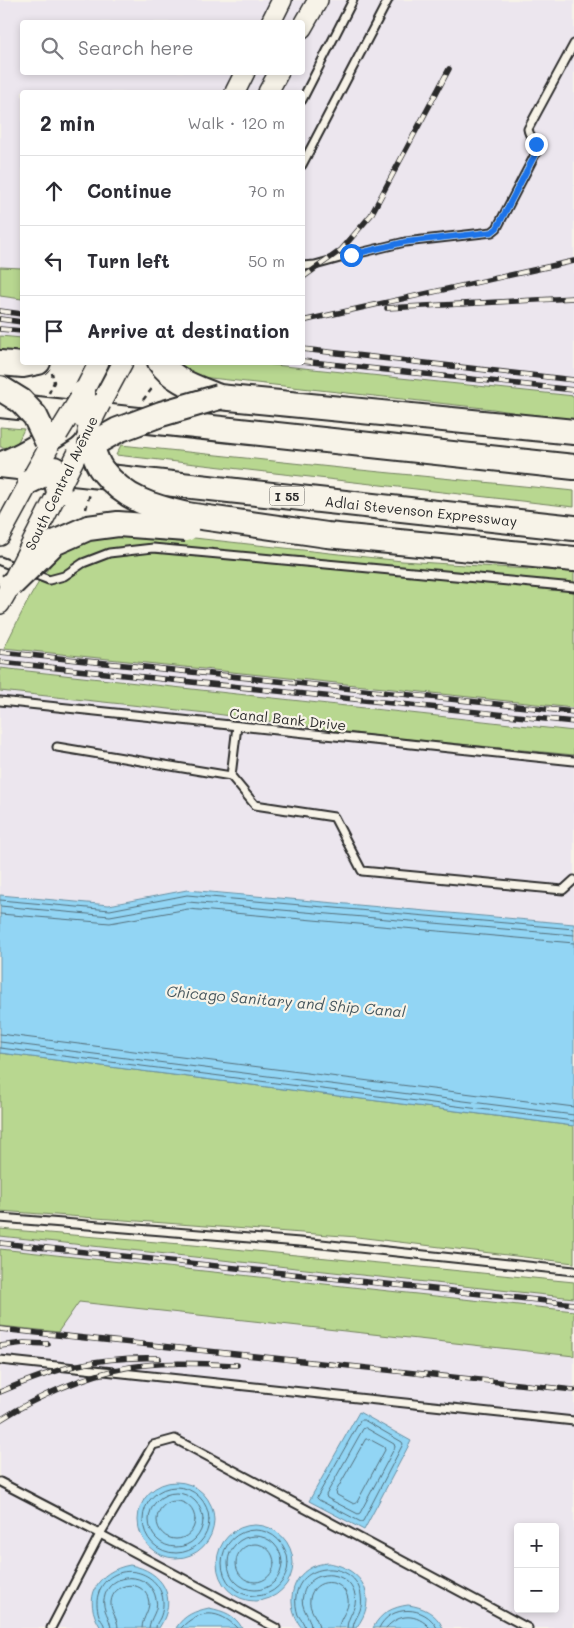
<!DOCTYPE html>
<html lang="en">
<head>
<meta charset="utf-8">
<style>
  :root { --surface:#fff; --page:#f7f7f7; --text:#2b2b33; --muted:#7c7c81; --line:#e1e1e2 }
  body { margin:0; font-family:Mali,sans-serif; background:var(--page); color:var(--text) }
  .controls { position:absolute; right:15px; bottom:15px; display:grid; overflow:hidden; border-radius:5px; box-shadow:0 2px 8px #0003 }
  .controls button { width:45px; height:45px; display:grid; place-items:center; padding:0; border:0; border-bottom:1px solid var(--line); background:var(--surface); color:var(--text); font:25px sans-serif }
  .stop { position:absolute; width:15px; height:15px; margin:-11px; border:4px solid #1a73e8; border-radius:50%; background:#fff }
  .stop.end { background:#1a73e8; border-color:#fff; box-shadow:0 1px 5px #0008 }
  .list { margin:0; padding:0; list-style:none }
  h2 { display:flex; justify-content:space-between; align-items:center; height:65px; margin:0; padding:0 20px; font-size:21px }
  h2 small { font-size:16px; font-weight:400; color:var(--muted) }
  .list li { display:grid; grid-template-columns:32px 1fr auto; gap:15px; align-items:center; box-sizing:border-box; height:70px; padding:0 20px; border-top:1px solid var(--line) }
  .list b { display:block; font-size:19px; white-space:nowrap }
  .list em { font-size:16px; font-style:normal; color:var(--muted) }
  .icon { flex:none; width:28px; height:28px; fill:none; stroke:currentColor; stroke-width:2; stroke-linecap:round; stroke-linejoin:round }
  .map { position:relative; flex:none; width:574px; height:1628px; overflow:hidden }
  .search { position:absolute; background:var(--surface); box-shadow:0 2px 8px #0003; left:20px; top:20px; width:285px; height:55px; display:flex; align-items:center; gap:12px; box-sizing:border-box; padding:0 18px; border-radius:5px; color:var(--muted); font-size:19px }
  .panel { position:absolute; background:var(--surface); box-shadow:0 2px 8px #0003; left:20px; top:90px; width:285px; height:275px; border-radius:5px }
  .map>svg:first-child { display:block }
</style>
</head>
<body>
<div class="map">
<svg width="574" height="1628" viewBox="0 0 574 1628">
  <rect width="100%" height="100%" fill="#f7f3e8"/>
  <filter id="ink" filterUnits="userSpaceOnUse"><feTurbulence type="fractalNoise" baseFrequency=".02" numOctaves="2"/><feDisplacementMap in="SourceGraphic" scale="10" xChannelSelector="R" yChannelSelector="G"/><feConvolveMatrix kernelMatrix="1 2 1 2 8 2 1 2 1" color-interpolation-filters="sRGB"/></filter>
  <g filter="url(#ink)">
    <!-- built -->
    <g fill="#ece6ee" fill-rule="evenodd">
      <path d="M0,0h574v396l-319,-33 47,-1v-270h-280v246l-22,-2zM22,22h280v50h-280z"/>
      <polygon points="4,648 574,708 574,731 0,668 0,655"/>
      <polygon points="0,691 216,714 376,736 574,755 574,924 187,890 109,905 0,895"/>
      <polygon points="0,1236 574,1298 574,1311 0,1249"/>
      <path d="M0,1273l574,63v292h-574zM518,1527h37v82h-37z"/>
    </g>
    <!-- green -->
    <g fill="#b8d790" stroke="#72815e">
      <polygon points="0,267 22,268 22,299 0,296"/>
      <polygon points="0,336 22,338 22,356 0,356"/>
      <polygon points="172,363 255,363 574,396 574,422 493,409 192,376"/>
      <polygon points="0,427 24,429 16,446 10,448 0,447"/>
      <polygon points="121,445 350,469 574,491 574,507 116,455"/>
      <path d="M112,533l73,4 217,24 172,11v136l-570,-60c17,-32 41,-92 75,-106 10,-5 22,-7 33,-9z"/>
      <polygon points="0,668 574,731 574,755 376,736 216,714 0,691"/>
      <polygon points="0,1053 574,1126 574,1263 357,1237 0,1211"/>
      <polygon points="0,1229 193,1245 574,1282 574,1298 0,1236"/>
      <polygon points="0,1249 574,1311 574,1356 79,1302 58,1332 0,1326"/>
    </g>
    <!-- water -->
    <g fill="#92d5f4" stroke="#6991a4">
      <polygon points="187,890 574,924 574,1126 0,1053 0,895 109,905"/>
      <polygon points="359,1412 411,1441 364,1530 309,1501"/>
      <circle cx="176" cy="1520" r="38"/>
      <circle cx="255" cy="1563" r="38"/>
      <path d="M329,1563c35,6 50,36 27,65h-54c-17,-20 -13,-54 15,-63 3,-1 8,-2 12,-2z"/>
      <path d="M130,1565c33,6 49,33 29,63h-58c-20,-30 -4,-57 29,-63z"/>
      <path d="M408,1605c15,2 28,8 35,23h-70c7,-15 20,-21 35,-23z"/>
      <path d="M209,1608c15,3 26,7 33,20h-66c8,-13 19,-17 33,-20z"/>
    </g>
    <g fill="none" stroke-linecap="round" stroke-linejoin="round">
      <!-- shore -->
      <g stroke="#546f7b" stroke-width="1">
        <polyline points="0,900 110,910 187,895 574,929"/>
        <polyline points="0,906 110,916 188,902 574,935"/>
        <polyline points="0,914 110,923 188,909 574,943"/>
        <polyline points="0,1034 574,1107"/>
        <polyline points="0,1042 574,1115"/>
        <polyline points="0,1048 574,1121"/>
        <polygon points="361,1420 364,1420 402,1442 403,1444 363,1521 361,1522 319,1500 317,1498"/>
        <polygon points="366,1428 394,1444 395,1447 360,1513 358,1514 327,1498 326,1495 363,1429"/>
        <polygon points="366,1439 369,1439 384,1447 385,1450 357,1502 354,1504 337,1495 336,1492"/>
        <circle cx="176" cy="1520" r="33"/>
        <circle cx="176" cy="1520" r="27"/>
        <circle cx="176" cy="1520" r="19"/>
        <circle cx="255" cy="1563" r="33"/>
        <circle cx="255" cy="1563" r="27"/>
        <circle cx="255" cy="1563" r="19"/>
        <path d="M105,1628c-1,-5 -3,-6 -5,-10 -3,-7 -4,-16 -2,-23 9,-32 54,-31 64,0 2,7 1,16 -2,23 -2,4 -4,5 -4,10"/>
        <path d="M111,1628c-1,-11 -9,-18 -7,-29 5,-29 47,-28 52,0 3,12 -6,18 -7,29"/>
        <path d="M118,1628c0,-10 -8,-17 -7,-26 2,-20 31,-23 37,-4 4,11 -6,19 -6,30"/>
        <path d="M181,1628c18,-19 38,-19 56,0"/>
        <path d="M305,1628c-1,-6 -4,-8 -7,-13 -2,-6 -3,-13 -2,-19 5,-36 60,-36 65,-1 3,18 -7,21 -8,33"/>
        <path d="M311,1628c0,-12 -12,-20 -8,-33 6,-27 45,-27 52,0 3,13 -8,21 -8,33"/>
        <path d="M319,1628c-1,-11 -11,-18 -9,-29 3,-22 34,-22 38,0 2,11 -9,18 -9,29"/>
        <path d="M379,1628c11,-24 47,-23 58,0"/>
        <path d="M386,1628c13,-15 31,-15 44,0"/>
      </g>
      <defs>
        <g id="lane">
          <polyline points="302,100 353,0"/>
          <polyline points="302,165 388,0"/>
          <path d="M302,266l13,-1 36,-10 54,-13 87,-10 5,-4 41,-79c-2,-8 -9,-12 -10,-20l46,-85"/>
          <polyline points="0,561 18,568"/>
          <polyline points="31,573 49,580 64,576 83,563 109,553 153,548 574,587"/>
          <polyline points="0,701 574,761"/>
          <polyline points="237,726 231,776 255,805 334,817 362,871 563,890 574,880"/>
          <polyline points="57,747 231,776"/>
          <polyline points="0,1218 312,1243 574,1271"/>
          <polyline points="0,1360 574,1421"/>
          <polyline points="0,1482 100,1534 51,1628"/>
          <polyline points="276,1628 100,1534 153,1445 175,1439 528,1628"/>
        </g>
        <g id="secondary">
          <polyline points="271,22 282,0"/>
          <polyline points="302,28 318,0"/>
          <polyline points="235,92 245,72"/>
          <polyline points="268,92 279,72"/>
          <polyline points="83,393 99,362"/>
          <polyline points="101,403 123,362"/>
          <polyline points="0,536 30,481"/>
          <polyline points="0,604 11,585"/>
        </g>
        <g id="highway">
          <path d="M160,362c14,20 38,26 59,35l355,35"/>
          <polyline points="0,363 23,365 38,362"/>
          <polyline points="0,405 574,467"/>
          <polyline points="0,465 574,528"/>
          <path d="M0,465c23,-9 44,-22 65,-36"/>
          <polyline points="187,515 327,535 574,559"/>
        </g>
      </defs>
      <!-- lane casing -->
      <use href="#lane" stroke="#2b2b2b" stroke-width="11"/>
      <!-- secondary casing -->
      <use href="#secondary" stroke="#2b2b2b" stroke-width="22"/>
      <!-- highway casing -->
      <use href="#highway" stroke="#2b2b2b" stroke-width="28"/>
      <!-- path -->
      <g stroke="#2b2b2b" stroke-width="2.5" stroke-dasharray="5 4" stroke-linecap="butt">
        <polyline points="49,393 54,382 52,373"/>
        <polyline points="143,400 154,386"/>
        <polyline points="86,509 90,493"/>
      </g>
      <!-- lane -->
      <use href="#lane" stroke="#f7f3e8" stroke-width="7"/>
      <!-- secondary -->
      <use href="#secondary" stroke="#f7f3e8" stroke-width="19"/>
      <!-- highway -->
      <use href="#highway" stroke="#f7f3e8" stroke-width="24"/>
      <defs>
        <g id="rail">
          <polyline points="302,278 341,250 371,215 449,69"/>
          <polyline points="387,308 574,298"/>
          <polyline points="0,311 22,314"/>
          <polyline points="0,319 22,322"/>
          <polyline points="302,321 574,261"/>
          <polyline points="0,329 22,331"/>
          <polyline points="302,349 574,380"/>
          <polyline points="302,361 574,390"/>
          <polyline points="0,652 574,712"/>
          <polyline points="0,662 574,722"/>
          <polyline points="0,1243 574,1304"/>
          <polyline points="0,1329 574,1390"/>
          <polyline points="0,1346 24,1343 48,1344"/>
          <path d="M0,1392c56,-24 97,-36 159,-34"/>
          <path d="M0,1420c38,-24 85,-45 130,-53 35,-6 72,-3 107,-2"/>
        </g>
      </defs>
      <!-- rail casing -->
      <use href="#rail" stroke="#2b2b2b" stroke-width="5.5"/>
      <!-- rail -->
      <use href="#rail" stroke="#f7f3e8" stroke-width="4" stroke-dasharray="11" stroke-linecap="butt"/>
      <defs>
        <g id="secondary-bridge">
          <polyline points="87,431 101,403"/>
          <polyline points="58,434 83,393"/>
          <polyline points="30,481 49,447"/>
          <polyline points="15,576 77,454"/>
        </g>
        <g id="highway-bridge">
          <polyline points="0,388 21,401 35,416 47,441"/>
          <polyline points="83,393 83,416"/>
          <polyline points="30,481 54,469 59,492"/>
          <path d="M187,515c-34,-8 -62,-15 -85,-45 -5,-6 -8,-17 -11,-25l27,-15 43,-16 58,-17"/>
          <polyline points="11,585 54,543 88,528 118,524 186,529"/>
        </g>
      </defs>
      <!-- secondary-bridge casing -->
      <use href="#secondary-bridge" stroke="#2b2b2b" stroke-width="22" stroke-linecap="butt"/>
      <!-- highway-bridge casing -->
      <use href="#highway-bridge" stroke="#2b2b2b" stroke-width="28" stroke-linecap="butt"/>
      <!-- secondary-bridge -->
      <use href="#secondary-bridge" stroke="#f7f3e8" stroke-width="19"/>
      <!-- highway-bridge -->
      <use href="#highway-bridge" stroke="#f7f3e8" stroke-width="24"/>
    </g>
  </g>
  <g fill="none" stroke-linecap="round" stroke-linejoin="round" filter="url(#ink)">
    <!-- route -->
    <polyline stroke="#1a73e8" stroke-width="6" points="351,255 405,242 492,232 497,228 538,149 536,144"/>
  </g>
  <g text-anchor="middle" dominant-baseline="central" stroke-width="4.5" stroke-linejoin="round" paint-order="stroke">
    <!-- shield labels -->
    <rect fill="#f7f3e8" stroke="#686764" stroke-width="1" x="269.5" y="486.5" width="35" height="19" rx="4"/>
    <g font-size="12" font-weight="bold" fill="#2b2b2b">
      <text x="287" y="496">I 55</text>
    </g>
    <!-- street labels -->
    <g font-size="14" fill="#2b2b2b" stroke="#f7f3e8">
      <text transform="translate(61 483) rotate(-64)">South Central Avenue</text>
      <text transform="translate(421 511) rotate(6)">Adlai Stevenson Expressway</text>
      <text transform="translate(288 719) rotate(6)">Canal Bank Drive</text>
    </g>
    <!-- water labels -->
    <g font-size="15" font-style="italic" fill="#45565d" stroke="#f7f3e8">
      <text transform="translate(286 1001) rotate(5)">Chicago Sanitary and Ship Canal</text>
    </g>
  </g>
</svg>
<div class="controls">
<button>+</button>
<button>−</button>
</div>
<div class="stop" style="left:351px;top:255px"></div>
<div class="stop end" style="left:536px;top:144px"></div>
<div class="search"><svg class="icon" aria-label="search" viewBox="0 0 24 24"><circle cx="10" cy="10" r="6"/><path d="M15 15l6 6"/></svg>Search here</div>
<section class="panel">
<h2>2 min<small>Walk · 120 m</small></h2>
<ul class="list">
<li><svg class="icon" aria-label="ahead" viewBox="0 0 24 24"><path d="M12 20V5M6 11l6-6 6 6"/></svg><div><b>Continue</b></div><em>70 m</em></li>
<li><svg class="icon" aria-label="left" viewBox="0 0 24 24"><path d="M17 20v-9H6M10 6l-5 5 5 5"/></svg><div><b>Turn left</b></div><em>50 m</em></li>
<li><svg class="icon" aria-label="arrive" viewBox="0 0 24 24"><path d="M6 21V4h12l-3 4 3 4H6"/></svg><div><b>Arrive at destination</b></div></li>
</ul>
</section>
</div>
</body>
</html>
